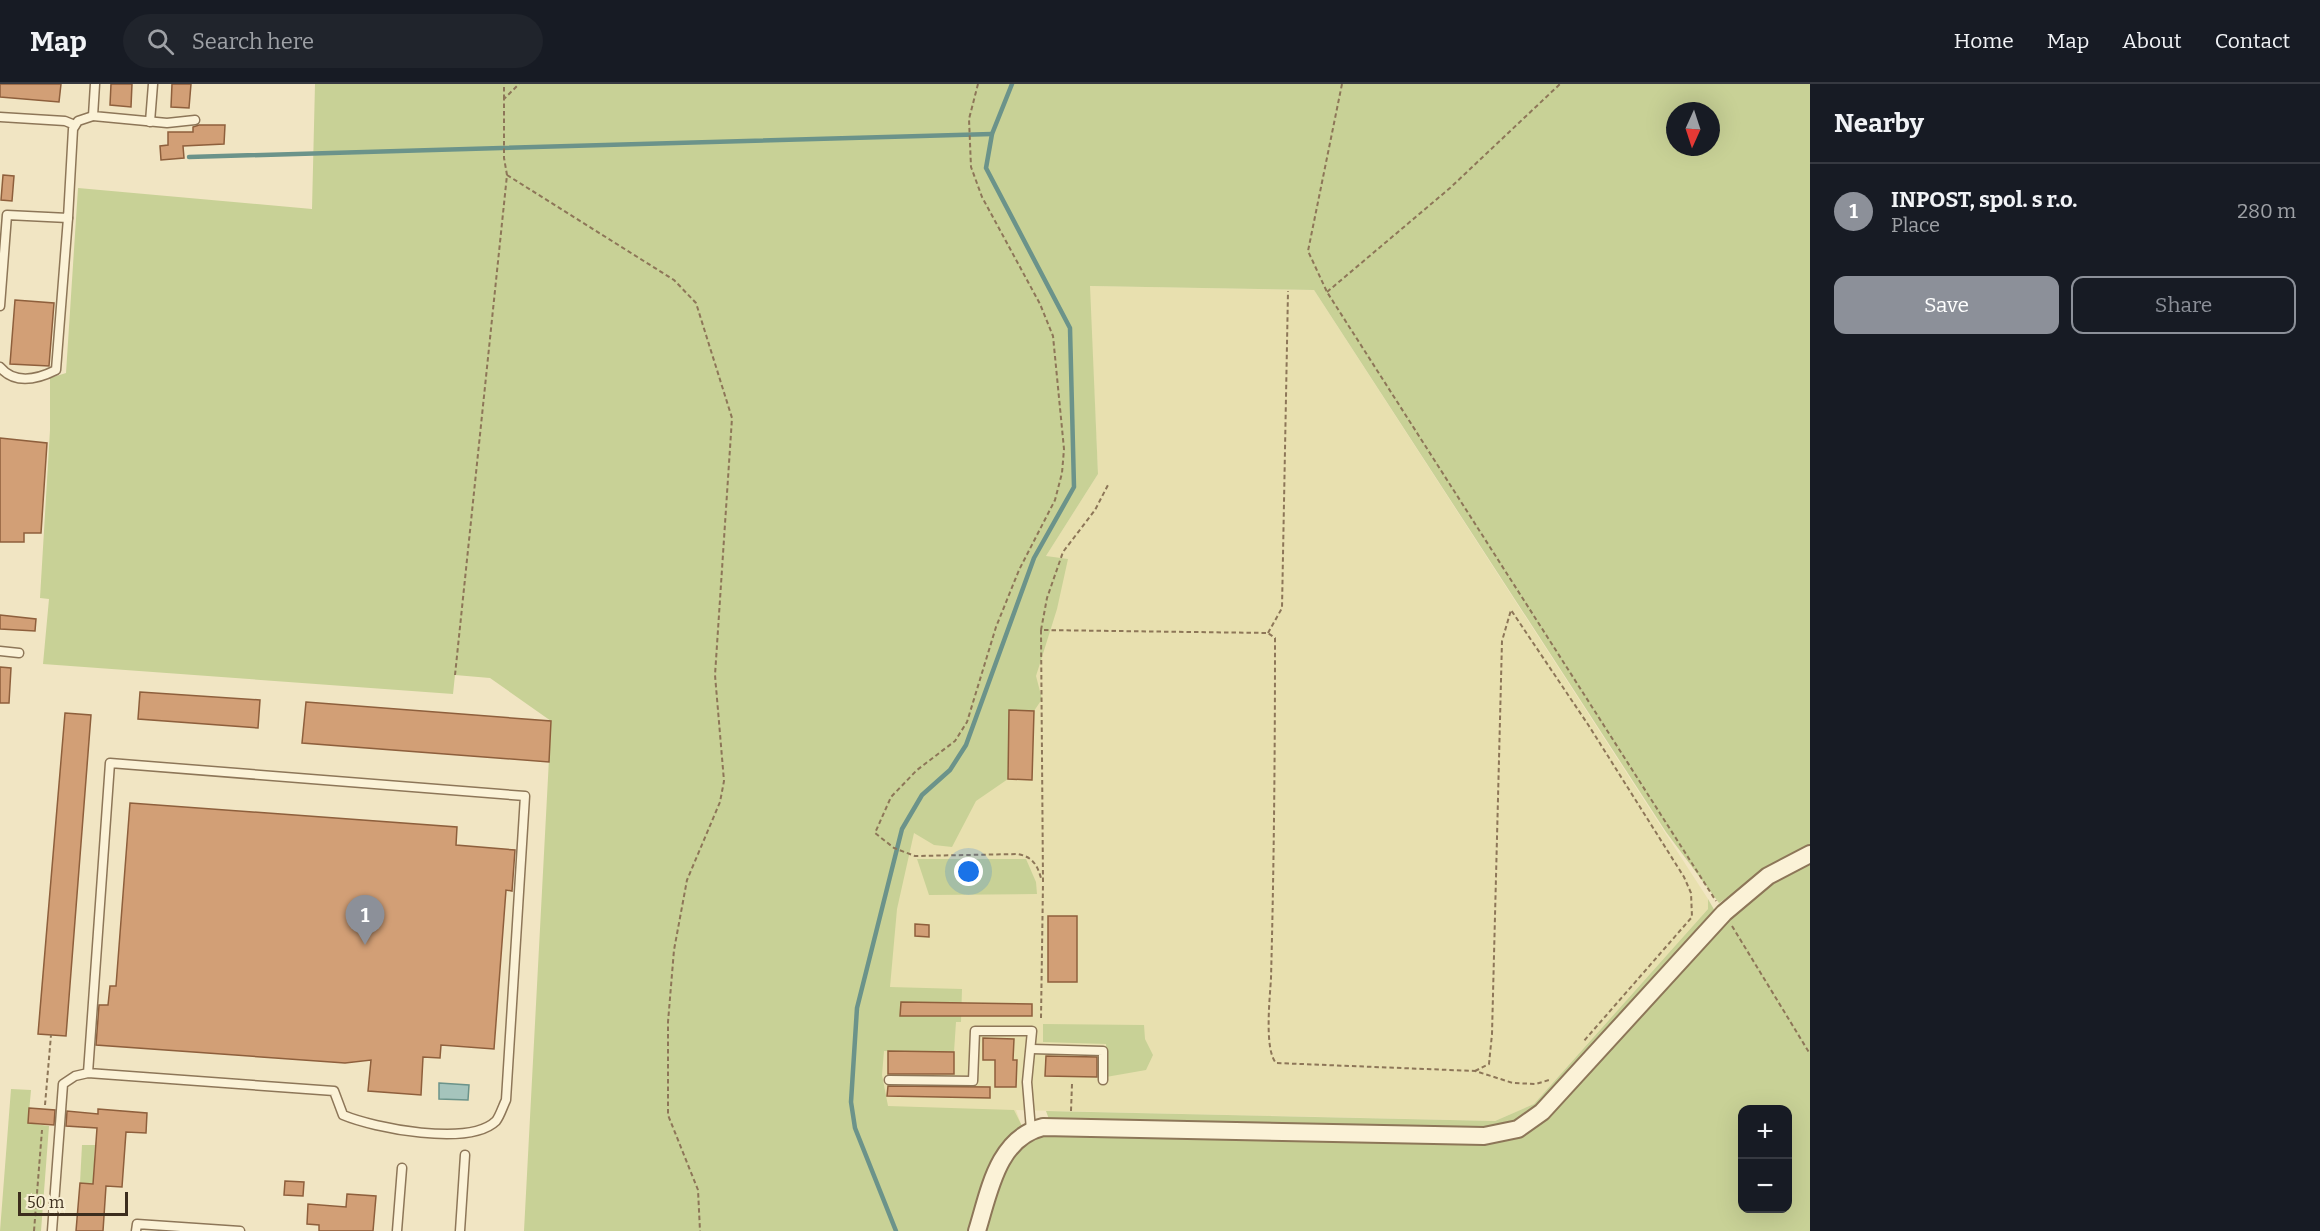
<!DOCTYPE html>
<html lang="en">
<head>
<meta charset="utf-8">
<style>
  :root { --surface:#171b24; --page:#20242c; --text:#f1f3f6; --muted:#9ea1a6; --line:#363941; --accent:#8c9099 }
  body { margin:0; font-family:Bitter,serif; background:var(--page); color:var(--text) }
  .controls { position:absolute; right:18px; bottom:18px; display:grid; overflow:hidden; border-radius:12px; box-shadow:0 6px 24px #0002 }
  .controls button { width:54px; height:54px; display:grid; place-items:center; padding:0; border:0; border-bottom:2px solid var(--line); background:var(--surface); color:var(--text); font:30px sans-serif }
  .compass { position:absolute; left:1666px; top:18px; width:54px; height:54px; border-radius:50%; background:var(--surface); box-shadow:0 6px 24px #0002; rotate:183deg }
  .scale { position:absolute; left:18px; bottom:15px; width:110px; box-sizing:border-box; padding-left:6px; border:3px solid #3c2d1d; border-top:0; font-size:16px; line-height:21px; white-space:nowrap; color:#3c2d1d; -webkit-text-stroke:4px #f8efd3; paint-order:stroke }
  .you { position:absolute; left:969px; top:788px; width:21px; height:21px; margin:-15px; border:4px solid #fff; border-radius:50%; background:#1a73e8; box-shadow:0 0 0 9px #1a73e833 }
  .badge { display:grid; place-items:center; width:39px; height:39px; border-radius:50%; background:var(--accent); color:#fff; font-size:20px; font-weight:700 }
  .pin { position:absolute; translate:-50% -50px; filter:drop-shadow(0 2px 3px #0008) }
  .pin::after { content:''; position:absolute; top:32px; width:21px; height:18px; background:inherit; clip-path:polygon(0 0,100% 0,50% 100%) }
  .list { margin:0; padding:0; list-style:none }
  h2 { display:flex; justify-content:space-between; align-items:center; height:78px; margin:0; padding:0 24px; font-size:26px }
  h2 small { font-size:20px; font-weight:400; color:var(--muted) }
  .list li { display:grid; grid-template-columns:39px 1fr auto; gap:18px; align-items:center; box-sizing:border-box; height:96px; padding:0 24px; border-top:2px solid var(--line) }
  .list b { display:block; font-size:22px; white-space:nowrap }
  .list p { margin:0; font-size:20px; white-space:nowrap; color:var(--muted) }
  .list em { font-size:20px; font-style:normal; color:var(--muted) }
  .actions { display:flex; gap:12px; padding:18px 24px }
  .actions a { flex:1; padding:14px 0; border:2px solid var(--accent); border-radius:12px; text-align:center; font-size:21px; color:var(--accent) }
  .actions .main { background:var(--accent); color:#fff }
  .icon { flex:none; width:33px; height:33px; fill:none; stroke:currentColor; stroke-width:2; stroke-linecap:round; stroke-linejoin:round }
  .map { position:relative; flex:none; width:1810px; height:1147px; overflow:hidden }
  header { display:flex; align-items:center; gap:36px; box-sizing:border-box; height:84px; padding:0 30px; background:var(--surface); border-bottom:2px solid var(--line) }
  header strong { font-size:28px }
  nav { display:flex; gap:33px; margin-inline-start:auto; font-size:21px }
  .search { width:420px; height:54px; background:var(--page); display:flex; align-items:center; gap:15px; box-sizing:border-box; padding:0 21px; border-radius:33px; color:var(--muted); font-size:22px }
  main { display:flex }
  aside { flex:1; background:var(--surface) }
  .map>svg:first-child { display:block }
</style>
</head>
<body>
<header>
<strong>Map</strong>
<div class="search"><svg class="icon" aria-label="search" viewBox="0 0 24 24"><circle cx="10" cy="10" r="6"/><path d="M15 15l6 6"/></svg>Search here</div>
<nav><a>Home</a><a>Map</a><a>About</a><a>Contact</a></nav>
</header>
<main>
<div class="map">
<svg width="1810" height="1147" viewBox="0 0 1810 1147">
  <rect width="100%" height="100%" fill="#f1e5c3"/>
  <!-- farmland -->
  <polygon fill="#e8e0af" points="1089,202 1314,206 1708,815 1708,825 1534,1020 1495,1037 1016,1026 1022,1043 1004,1062 742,1147 770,724 1046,472 1098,390"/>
  <!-- green -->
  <g fill="#c8d196" fill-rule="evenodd">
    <path d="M315,0h1495v766l-28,10 -63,43 -53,-71 -352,-542 -224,-4 8,188 -52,82 22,3 -11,50 -21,67 6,23 -8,12 -25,-1 -1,69 -32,22 -24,46 -18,-2 -20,-12 -17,76 -7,78 72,2 -1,33h-5l-2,30 -70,-1 -2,24 6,31 126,4 8,16 -27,32 -24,73h-447l27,-510 -61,-43 -35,-3 -2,19 -410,-30 6,-65 -9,-1 10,-168v-52l16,-5 12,-185 234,21zM1675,27h36v36h-36z"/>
    <polygon points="917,775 1026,775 1036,798 1037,810 929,811"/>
    <path d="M1810,776v371h-827c15,-44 19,-89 72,-99l447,8 253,-248zM1742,1026h46v98h-46z"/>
    <polygon points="1708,815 1716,829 1535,1027 1498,1046 1050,1038 1046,1027 1495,1037 1534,1020 1708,825"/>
    <polygon points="1043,940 1144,941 1145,955 1153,971 1146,986 1106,993 1106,960 1043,958"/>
    <polygon points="11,1005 31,1006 28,1039 49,1042 41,1147 0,1147"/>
    <polygon points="82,1061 95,1061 93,1100 80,1099"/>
  </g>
  <!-- water -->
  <polygon fill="#a5c4bc" stroke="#6b938a" stroke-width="1.5" points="439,999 469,1001 468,1016 439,1015"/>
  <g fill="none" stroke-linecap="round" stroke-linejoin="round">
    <!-- stream -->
    <g stroke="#6b938a" stroke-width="4.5">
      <polyline points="189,73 992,50"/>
      <polyline points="896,1147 855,1044 851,1018 857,924 902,745 922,711 950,686 966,661 1034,474 1074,403 1070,244 986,84 992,50 1012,0"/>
    </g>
  </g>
  <!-- building -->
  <g fill="#d29f76" stroke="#8e5f3c" stroke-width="1.5">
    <polygon points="0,0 61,0 59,18 0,13"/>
    <polygon points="111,0 132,0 131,23 110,21"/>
    <polygon points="172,0 191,0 189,24 171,23"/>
    <polygon points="199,41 225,41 224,60 183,62 184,74 161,76 160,62 168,61 168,48 193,48 193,43"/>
    <polygon points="3,91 14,92 12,117 1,116"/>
    <polygon points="15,216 54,219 49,282 10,280"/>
    <polygon points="0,354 47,359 41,449 24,449 24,458 0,458"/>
    <polygon points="0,531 36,535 35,547 0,545"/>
    <polygon points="0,583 11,584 9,619 0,619"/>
    <polygon points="140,608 260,616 258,644 138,635"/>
    <polygon points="306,618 551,637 549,678 302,659"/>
    <polygon points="1009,626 1034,627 1032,696 1008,695"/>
    <polygon points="65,629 91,631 66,952 38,950"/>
    <polygon points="130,719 457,743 456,761 515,766 512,807 506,806 494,965 441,961 440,974 423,973 421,1011 368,1007 371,976 345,979 96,961 99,921 108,921 110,902 116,902"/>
    <rect x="1048" y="832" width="29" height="66"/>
    <polygon points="915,840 929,841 929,853 915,852"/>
    <polygon points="901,918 1032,920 1032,932 900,932"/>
    <polygon points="983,954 1014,955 1013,976 1017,976 1016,1003 995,1003 995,976 983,976"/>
    <polygon points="888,967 954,968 954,990 888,990"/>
    <polygon points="1046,972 1097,973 1097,993 1045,992"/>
    <polygon points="888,1002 990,1003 990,1014 887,1012"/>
    <polygon points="29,1024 55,1026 54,1041 28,1039"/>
    <polygon points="98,1025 147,1029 146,1049 126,1048 122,1103 106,1102 103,1147 76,1147 80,1099 93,1100 97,1044 66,1042 67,1027 98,1030"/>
    <polygon points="285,1097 304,1098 303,1112 284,1111"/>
    <polygon points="347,1110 376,1112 373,1147 319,1147 319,1141 307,1140 308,1120 346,1123"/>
  </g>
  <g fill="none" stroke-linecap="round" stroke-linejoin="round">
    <defs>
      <g id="lane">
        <polyline points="95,0 93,32 167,39 195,36"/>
        <polyline points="0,33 65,37 75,41"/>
        <polyline points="150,38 153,0"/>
        <polyline points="0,222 7,131 68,134 73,45 78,37 93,32"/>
        <path d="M0,283c15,18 38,12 56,3l12,-152"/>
        <polyline points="0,567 19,569"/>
        <polyline points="1032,965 1103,967 1103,996"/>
        <polyline points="889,996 973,997 975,947 1032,947 1027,998 1031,1046"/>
        <path d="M52,1147l11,-147 12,-8 13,-3 246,18 9,24c31,13 126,32 153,6 4,-5 7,-15 10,-21l19,-304 -415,-33 -22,310"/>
        <polyline points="136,1147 137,1140 240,1147"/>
        <polyline points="397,1147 402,1084"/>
        <polyline points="460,1147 465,1071"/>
      </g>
      <path id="street" d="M977,1147c12,-38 20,-93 66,-104l441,9 34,-7 24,-17 182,-199 44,-37 42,-22"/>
    </defs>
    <!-- lane casing -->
    <use href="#lane" stroke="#8d7658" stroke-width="11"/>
    <!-- street casing -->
    <use href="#street" stroke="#8d7658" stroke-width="20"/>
    <!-- path -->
    <g stroke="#8d7658" stroke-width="2" stroke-dasharray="4.5 3" stroke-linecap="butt">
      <path d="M978,0l-9,35 2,48 11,30 58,107 13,32 11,113 -2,24 -7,27 -36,70 -23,57 -29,95 -12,19 -38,29 -26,27 -16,36 19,15 21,8 103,-2c14,3 19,10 23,24"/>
      <polyline points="1342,0 1308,167 1327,208 1716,817"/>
      <polyline points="504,15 504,0"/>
      <polyline points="507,91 674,196 696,219 732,334 715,591 724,697 720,718 687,796 674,866 668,938 668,1031 698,1106 700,1147"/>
      <polyline points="1327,208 1450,104 1560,0"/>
      <polyline points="1041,546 1047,514 1063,468 1095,426 1109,399"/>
      <polyline points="1268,549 1282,524 1288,207"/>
      <polyline points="455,591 507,91 504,74 504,15 519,0"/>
      <path d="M1043,798l-2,-252 227,3 7,5c0,113 -1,227 -4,340 -1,19 -7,71 5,85l199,8 38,12 23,1 13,-4"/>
      <polyline points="1732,842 1810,970"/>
      <polyline points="1041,934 1043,799"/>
      <polyline points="1475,987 1489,980 1492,950 1502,557 1511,526 1589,642 1684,793 1691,809 1692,833 1583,958"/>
      <polyline points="45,1021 51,951"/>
      <polyline points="1071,1027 1072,1000"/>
      <polyline points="34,1147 42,1046"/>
    </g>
    <!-- lane -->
    <use href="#lane" stroke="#fbf2d7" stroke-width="8"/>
    <!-- street -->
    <use href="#street" stroke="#fbf2d7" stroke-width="16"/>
  </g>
</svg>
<div class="controls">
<button>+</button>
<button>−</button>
</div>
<svg class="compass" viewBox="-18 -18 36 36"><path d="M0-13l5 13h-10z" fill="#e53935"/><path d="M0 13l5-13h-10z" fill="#9ea1a6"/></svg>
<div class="scale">50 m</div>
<div class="you"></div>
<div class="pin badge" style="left:365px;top:861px">1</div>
</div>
<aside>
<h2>Nearby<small></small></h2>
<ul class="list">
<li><span class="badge">1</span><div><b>INPOST, spol. s r.o.</b><p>Place</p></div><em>280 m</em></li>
</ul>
<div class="actions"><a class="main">Save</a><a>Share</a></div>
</aside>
</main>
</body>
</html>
